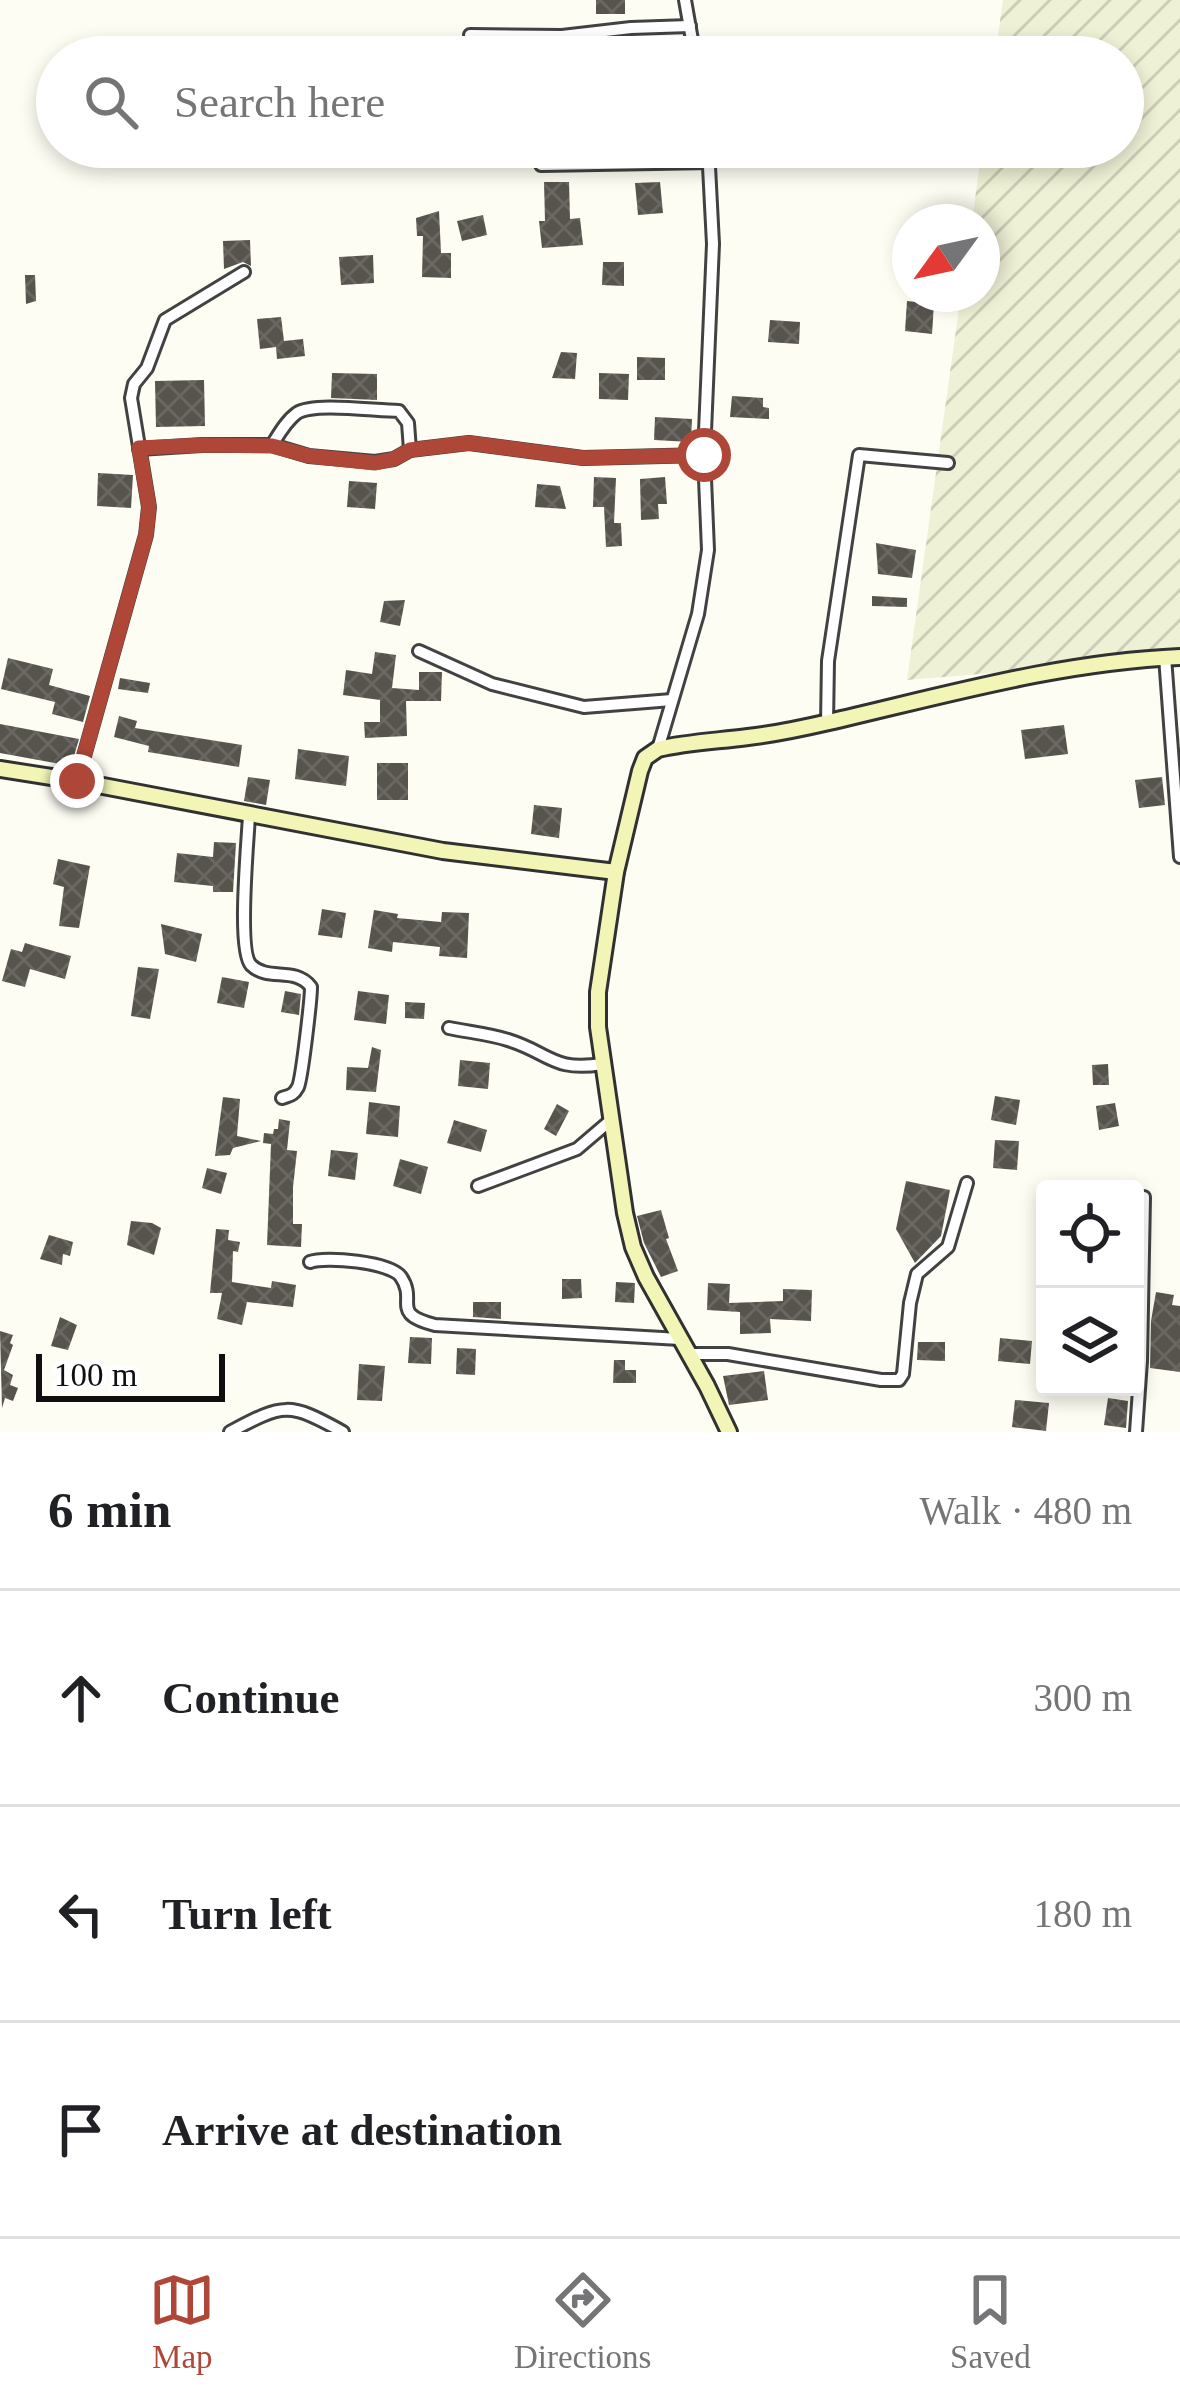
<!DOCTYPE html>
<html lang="en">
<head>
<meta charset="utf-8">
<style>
  :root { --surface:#fff; --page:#f2f2f2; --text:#202124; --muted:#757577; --line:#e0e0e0; --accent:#af4738 }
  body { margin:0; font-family:Georgia,serif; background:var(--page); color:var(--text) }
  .controls { position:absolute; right:36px; bottom:36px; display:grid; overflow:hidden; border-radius:12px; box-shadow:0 6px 18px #0003 }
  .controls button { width:108px; height:108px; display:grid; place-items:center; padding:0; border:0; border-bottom:3px solid var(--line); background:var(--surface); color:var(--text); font:60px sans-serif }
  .compass { position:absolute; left:892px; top:204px; width:108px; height:108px; border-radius:50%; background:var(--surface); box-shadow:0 6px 18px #0003; rotate:237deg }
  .scale { position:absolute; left:36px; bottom:30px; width:189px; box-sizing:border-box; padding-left:12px; border:6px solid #0f0f0f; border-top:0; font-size:33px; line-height:42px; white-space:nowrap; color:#0f0f0f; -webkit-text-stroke:9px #fff; paint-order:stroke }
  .stop { position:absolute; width:36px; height:36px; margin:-27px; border:9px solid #af4738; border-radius:50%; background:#fff }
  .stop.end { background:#af4738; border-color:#fff; box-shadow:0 3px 12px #0008 }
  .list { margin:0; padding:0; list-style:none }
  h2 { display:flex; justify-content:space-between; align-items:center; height:156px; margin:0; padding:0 48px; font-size:51px }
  h2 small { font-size:39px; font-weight:400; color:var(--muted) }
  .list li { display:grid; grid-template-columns:78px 1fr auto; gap:36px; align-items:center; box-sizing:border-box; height:216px; padding:0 48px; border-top:3px solid var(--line) }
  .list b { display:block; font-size:45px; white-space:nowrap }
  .list em { font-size:39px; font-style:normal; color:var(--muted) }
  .icon { flex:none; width:66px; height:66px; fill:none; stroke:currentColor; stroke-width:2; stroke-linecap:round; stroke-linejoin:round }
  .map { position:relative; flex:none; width:1180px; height:1432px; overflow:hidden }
  .search { position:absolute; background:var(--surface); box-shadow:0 6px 18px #0003; left:36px; right:36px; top:36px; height:132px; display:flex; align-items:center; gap:30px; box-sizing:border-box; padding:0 42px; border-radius:66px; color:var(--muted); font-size:45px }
  .sheet { height:804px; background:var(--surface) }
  nav { display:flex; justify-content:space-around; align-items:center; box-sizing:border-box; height:168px; border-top:3px solid var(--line); background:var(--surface); font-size:33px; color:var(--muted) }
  nav a { display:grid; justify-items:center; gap:6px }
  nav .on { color:var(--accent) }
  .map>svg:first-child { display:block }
</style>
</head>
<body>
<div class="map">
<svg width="1180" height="1432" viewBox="0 0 1180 1432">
  <defs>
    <pattern id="farmland-furrows" width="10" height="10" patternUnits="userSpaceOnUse" patternTransform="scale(3)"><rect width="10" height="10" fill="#eff1d6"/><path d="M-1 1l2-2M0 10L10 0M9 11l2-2" fill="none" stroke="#cccdb6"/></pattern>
    <pattern id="building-cross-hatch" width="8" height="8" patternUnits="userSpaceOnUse" patternTransform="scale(3)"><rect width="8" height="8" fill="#57534d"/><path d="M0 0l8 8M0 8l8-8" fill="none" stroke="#6a6762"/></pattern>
  </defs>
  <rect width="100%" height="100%" fill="#fdfdf3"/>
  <!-- farmland -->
  <polygon fill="url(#farmland-furrows)" points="1003,0 1180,0 1180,658 907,680 961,294 982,294 982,222 972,222 982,147 1123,147 1123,57 995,57"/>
  <!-- building -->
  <g fill="url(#building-cross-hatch)">
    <rect x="596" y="0" width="29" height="14"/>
    <polygon points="420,43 422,57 399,57 398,46"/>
    <polygon points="544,182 569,182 570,219 580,218 583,245 542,248 539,221 545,221"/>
    <polygon points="660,182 663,213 638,215 635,183"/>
    <polygon points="439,211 441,253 451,253 451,278 422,277 423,236 417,236 416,218"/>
    <polygon points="483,215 487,235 462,241 457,221"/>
    <polygon points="250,240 251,266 243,262 224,269 223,241"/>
    <polygon points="373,255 374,283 341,285 339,257"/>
    <polygon points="603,262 624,262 624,286 602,285"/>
    <polygon points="25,275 35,275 36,301 26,304"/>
    <polygon points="907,301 934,304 932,334 905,331"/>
    <polygon points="281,317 284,341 303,339 305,356 277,359 276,347 260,349 257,319"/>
    <polygon points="770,320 800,322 799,344 768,342"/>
    <polygon points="561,352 577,353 575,379 552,378"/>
    <polygon points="637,357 665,358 665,380 637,380"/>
    <polygon points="332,373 377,374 377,400 331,398"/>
    <polygon points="599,373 629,374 628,400 599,399"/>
    <polygon points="204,380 205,426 156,427 155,381"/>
    <polygon points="732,396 763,398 763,407 769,408 769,419 730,417"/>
    <polygon points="655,417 692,419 691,442 654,440"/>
    <polygon points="98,473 133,475 131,508 97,506"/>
    <polygon points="594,477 616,478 614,523 621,523 622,546 606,547 604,507 593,507"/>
    <polygon points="665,477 667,504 658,504 659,519 641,520 640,479"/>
    <polygon points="349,481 377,483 375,509 347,507"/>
    <polygon points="537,484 560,486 566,509 535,507"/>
    <polygon points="876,543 916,550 912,578 878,574"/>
    <polygon points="872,596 907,598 907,607 872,606"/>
    <polygon points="405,600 400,626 380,622 384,601"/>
    <polygon points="375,652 396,655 392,688 419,690 419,672 442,672 441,701 406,701 407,736 365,738 364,722 380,722 380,700 343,695 346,670 372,674"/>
    <polygon points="8,658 53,669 49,685 90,696 83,722 52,714 55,702 1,689"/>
    <polygon points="120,678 150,683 148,693 118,689"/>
    <polygon points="119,716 137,721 135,728 242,745 239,767 148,752 149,746 114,737"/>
    <polygon points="0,724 79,739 71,766 0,753"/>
    <polygon points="1064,725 1068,754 1025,759 1021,730"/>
    <polygon points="298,749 349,756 346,786 295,779"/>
    <rect x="377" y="763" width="31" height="37"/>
    <polygon points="248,777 270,780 266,805 244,801"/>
    <polygon points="1162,777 1165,805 1139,808 1135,780"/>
    <polygon points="534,805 562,808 559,838 531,834"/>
    <polygon points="214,842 236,843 233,892 213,892 213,886 174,882 177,853 213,857"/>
    <polygon points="58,859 90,866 79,928 59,926 64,887 53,884"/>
    <polygon points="322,909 346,913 342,938 318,935"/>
    <polygon points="374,910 398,914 397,918 441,922 442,912 469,913 467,958 439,956 440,947 393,942 392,952 368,948"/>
    <polygon points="161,924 202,934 196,962 165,954"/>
    <polygon points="25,943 71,956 65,979 30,969 25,987 2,981 11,949 22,952"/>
    <polygon points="138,967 159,969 150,1019 131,1016"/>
    <polygon points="222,977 249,982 244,1008 217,1003"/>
    <polygon points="285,991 301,994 299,1015 281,1012"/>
    <polygon points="358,991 389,995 386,1024 354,1020"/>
    <polygon points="405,1002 425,1003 424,1019 405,1018"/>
    <polygon points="372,1047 381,1050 376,1092 346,1090 347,1067 368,1068"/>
    <polygon points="460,1060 490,1063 488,1089 458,1086"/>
    <polygon points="1108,1064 1109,1085 1093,1085 1092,1065"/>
    <polygon points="995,1096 1020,1100 1016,1125 991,1120"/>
    <polygon points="223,1097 240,1099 237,1136 261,1141 233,1148 230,1155 215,1156"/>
    <polygon points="369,1102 400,1106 398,1137 366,1134"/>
    <polygon points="1115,1103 1119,1126 1099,1130 1096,1106"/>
    <polygon points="557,1104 569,1111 556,1136 544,1129"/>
    <polygon points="279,1119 290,1121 287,1150 297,1151 293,1187 293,1224 302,1224 301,1247 267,1245 271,1144 263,1143 264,1133 273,1134 274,1129 278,1129"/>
    <polygon points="454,1120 487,1130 481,1152 447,1143"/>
    <polygon points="995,1140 1019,1141 1017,1170 993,1168"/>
    <polygon points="331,1150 358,1153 355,1180 328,1176"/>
    <polygon points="400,1159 428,1167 421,1194 393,1186"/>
    <polygon points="207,1168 227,1173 221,1194 202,1188"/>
    <polygon points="906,1181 950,1190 941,1236 915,1263 896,1229"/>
    <polygon points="661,1210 669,1238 666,1239 678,1271 661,1277 644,1243 637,1216"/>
    <polygon points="131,1221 152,1223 161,1228 154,1255 127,1245"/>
    <polygon points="216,1229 229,1230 228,1240 240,1242 238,1252 233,1251 232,1282 271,1288 272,1281 296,1285 293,1307 247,1302 242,1325 217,1319 222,1293 210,1293"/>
    <polygon points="49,1235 73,1242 70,1256 63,1254 62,1265 40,1259"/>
    <polygon points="562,1279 581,1279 582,1298 562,1299"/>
    <polygon points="616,1282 635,1283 634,1303 615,1302"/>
    <polygon points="708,1283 730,1284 729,1303 783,1301 783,1289 812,1290 811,1321 770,1319 771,1333 740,1334 740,1312 707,1310"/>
    <polygon points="1156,1292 1174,1295 1172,1305 1180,1306 1180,1372 1150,1368 1151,1321"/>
    <polygon points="473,1302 501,1302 501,1319 473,1317"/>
    <polygon points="60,1317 77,1325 68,1350 51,1346"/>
    <polygon points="0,1331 13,1335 10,1343 13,1345 4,1370 13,1375 10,1385 18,1388 13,1401 5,1398 2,1408"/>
    <polygon points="410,1337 432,1338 431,1364 408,1363"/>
    <polygon points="1000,1338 1032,1341 1030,1364 998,1361"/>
    <polygon points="918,1342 945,1342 945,1361 917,1360"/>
    <polygon points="457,1348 476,1349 475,1375 456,1374"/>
    <polygon points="614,1360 625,1360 625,1370 636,1370 636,1383 613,1383"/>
    <polygon points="359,1364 385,1366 382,1401 357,1400"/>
    <polygon points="764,1371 768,1400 729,1405 723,1376"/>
    <polygon points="1108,1398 1128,1401 1126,1428 1104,1425"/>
    <polygon points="1015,1400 1049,1403 1046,1431 1012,1427"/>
  </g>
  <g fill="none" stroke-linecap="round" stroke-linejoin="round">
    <defs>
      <g id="street">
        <polyline points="685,0 695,57"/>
        <polyline points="470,35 562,36 631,28 690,26"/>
        <polyline points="541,165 711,162"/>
        <path d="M272,445c7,-11 14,-24 25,-32 18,-11 78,-2 102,-2l9,12 2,27"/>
        <polyline points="139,449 202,445 272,445 309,456 375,462 394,459 410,450 469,443 583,458 704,455"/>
        <polyline points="419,651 492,684 584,707 672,700"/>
        <polyline points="1165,657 1180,857"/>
        <polyline points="827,723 828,661 859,455 948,463"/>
        <polyline points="658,749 698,614 708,550 704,455 713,244 708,147"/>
        <polyline points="77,781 146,535 149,507 131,398 134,384 147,368 165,320 244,272"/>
        <path d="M249,815c-1,25 -12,135 2,150 17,17 44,1 60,22 0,12 -9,91 -13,100 -5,9 -8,8 -16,11"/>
        <path d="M449,1028c19,4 40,6 59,12 42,13 45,32 94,24"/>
        <polyline points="478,1186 577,1149 611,1120"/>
        <path d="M310,1262c15,-6 81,0 91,15 17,25 -12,36 34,48l245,14"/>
        <polyline points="689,1354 728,1354 881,1380 899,1380 903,1374 910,1303 917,1274 948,1247 967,1183"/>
        <path d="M230,1432c54,-29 59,-30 113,0"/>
        <polyline points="1136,1432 1141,1361 1144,1197"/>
      </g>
      <g id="secondary">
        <path d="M0,769l77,12 366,70 173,21 24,-101 5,-13 13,-9c30,-7 60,-8 90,-12 27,-3 55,-9 81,-15 117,-27 231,-60 351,-65"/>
        <polyline points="616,872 598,992 598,1027 625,1213 633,1247 646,1277 707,1386 729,1432"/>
      </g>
    </defs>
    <!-- street casing -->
    <use href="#street" stroke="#424242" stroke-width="16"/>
    <!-- secondary casing -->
    <use href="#secondary" stroke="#313131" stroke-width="20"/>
    <!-- street -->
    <use href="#street" stroke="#fff" stroke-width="10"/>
    <!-- secondary -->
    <use href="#secondary" stroke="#f2f5b6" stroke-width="14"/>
  </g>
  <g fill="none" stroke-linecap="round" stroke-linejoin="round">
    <!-- route -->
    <polyline stroke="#af4738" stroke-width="15" points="77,781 146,535 149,507 139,448 202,445 272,446 309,456 375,463 394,459 410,450 469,443 583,458 704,455"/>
  </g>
</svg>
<div class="controls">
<button><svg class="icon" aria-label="locate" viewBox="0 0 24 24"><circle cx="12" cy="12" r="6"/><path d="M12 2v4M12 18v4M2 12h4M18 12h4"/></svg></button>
<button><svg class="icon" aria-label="layers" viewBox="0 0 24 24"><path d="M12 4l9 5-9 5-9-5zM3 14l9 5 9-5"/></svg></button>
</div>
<svg class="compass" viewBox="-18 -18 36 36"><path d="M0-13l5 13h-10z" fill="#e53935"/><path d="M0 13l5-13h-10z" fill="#757577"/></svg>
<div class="scale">100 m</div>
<div class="stop" style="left:704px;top:455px"></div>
<div class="stop end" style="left:77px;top:781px"></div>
<div class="search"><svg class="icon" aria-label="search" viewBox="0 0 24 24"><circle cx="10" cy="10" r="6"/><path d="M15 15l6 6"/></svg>Search here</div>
</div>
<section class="sheet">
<h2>6 min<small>Walk · 480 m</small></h2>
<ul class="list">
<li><svg class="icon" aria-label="ahead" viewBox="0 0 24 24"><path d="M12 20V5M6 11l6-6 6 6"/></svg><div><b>Continue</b></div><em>300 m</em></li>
<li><svg class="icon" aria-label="left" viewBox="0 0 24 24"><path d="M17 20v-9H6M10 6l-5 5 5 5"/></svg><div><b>Turn left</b></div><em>180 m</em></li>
<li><svg class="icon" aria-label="arrive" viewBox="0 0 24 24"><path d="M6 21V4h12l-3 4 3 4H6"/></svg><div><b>Arrive at destination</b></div></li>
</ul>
</section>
<nav>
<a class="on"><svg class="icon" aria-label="map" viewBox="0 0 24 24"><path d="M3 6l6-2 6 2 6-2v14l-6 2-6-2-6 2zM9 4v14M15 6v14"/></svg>Map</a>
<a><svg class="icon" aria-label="directions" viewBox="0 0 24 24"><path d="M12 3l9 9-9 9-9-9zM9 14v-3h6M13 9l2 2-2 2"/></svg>Directions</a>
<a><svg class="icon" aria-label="saved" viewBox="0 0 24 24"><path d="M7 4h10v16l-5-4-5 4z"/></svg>Saved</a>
</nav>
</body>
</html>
